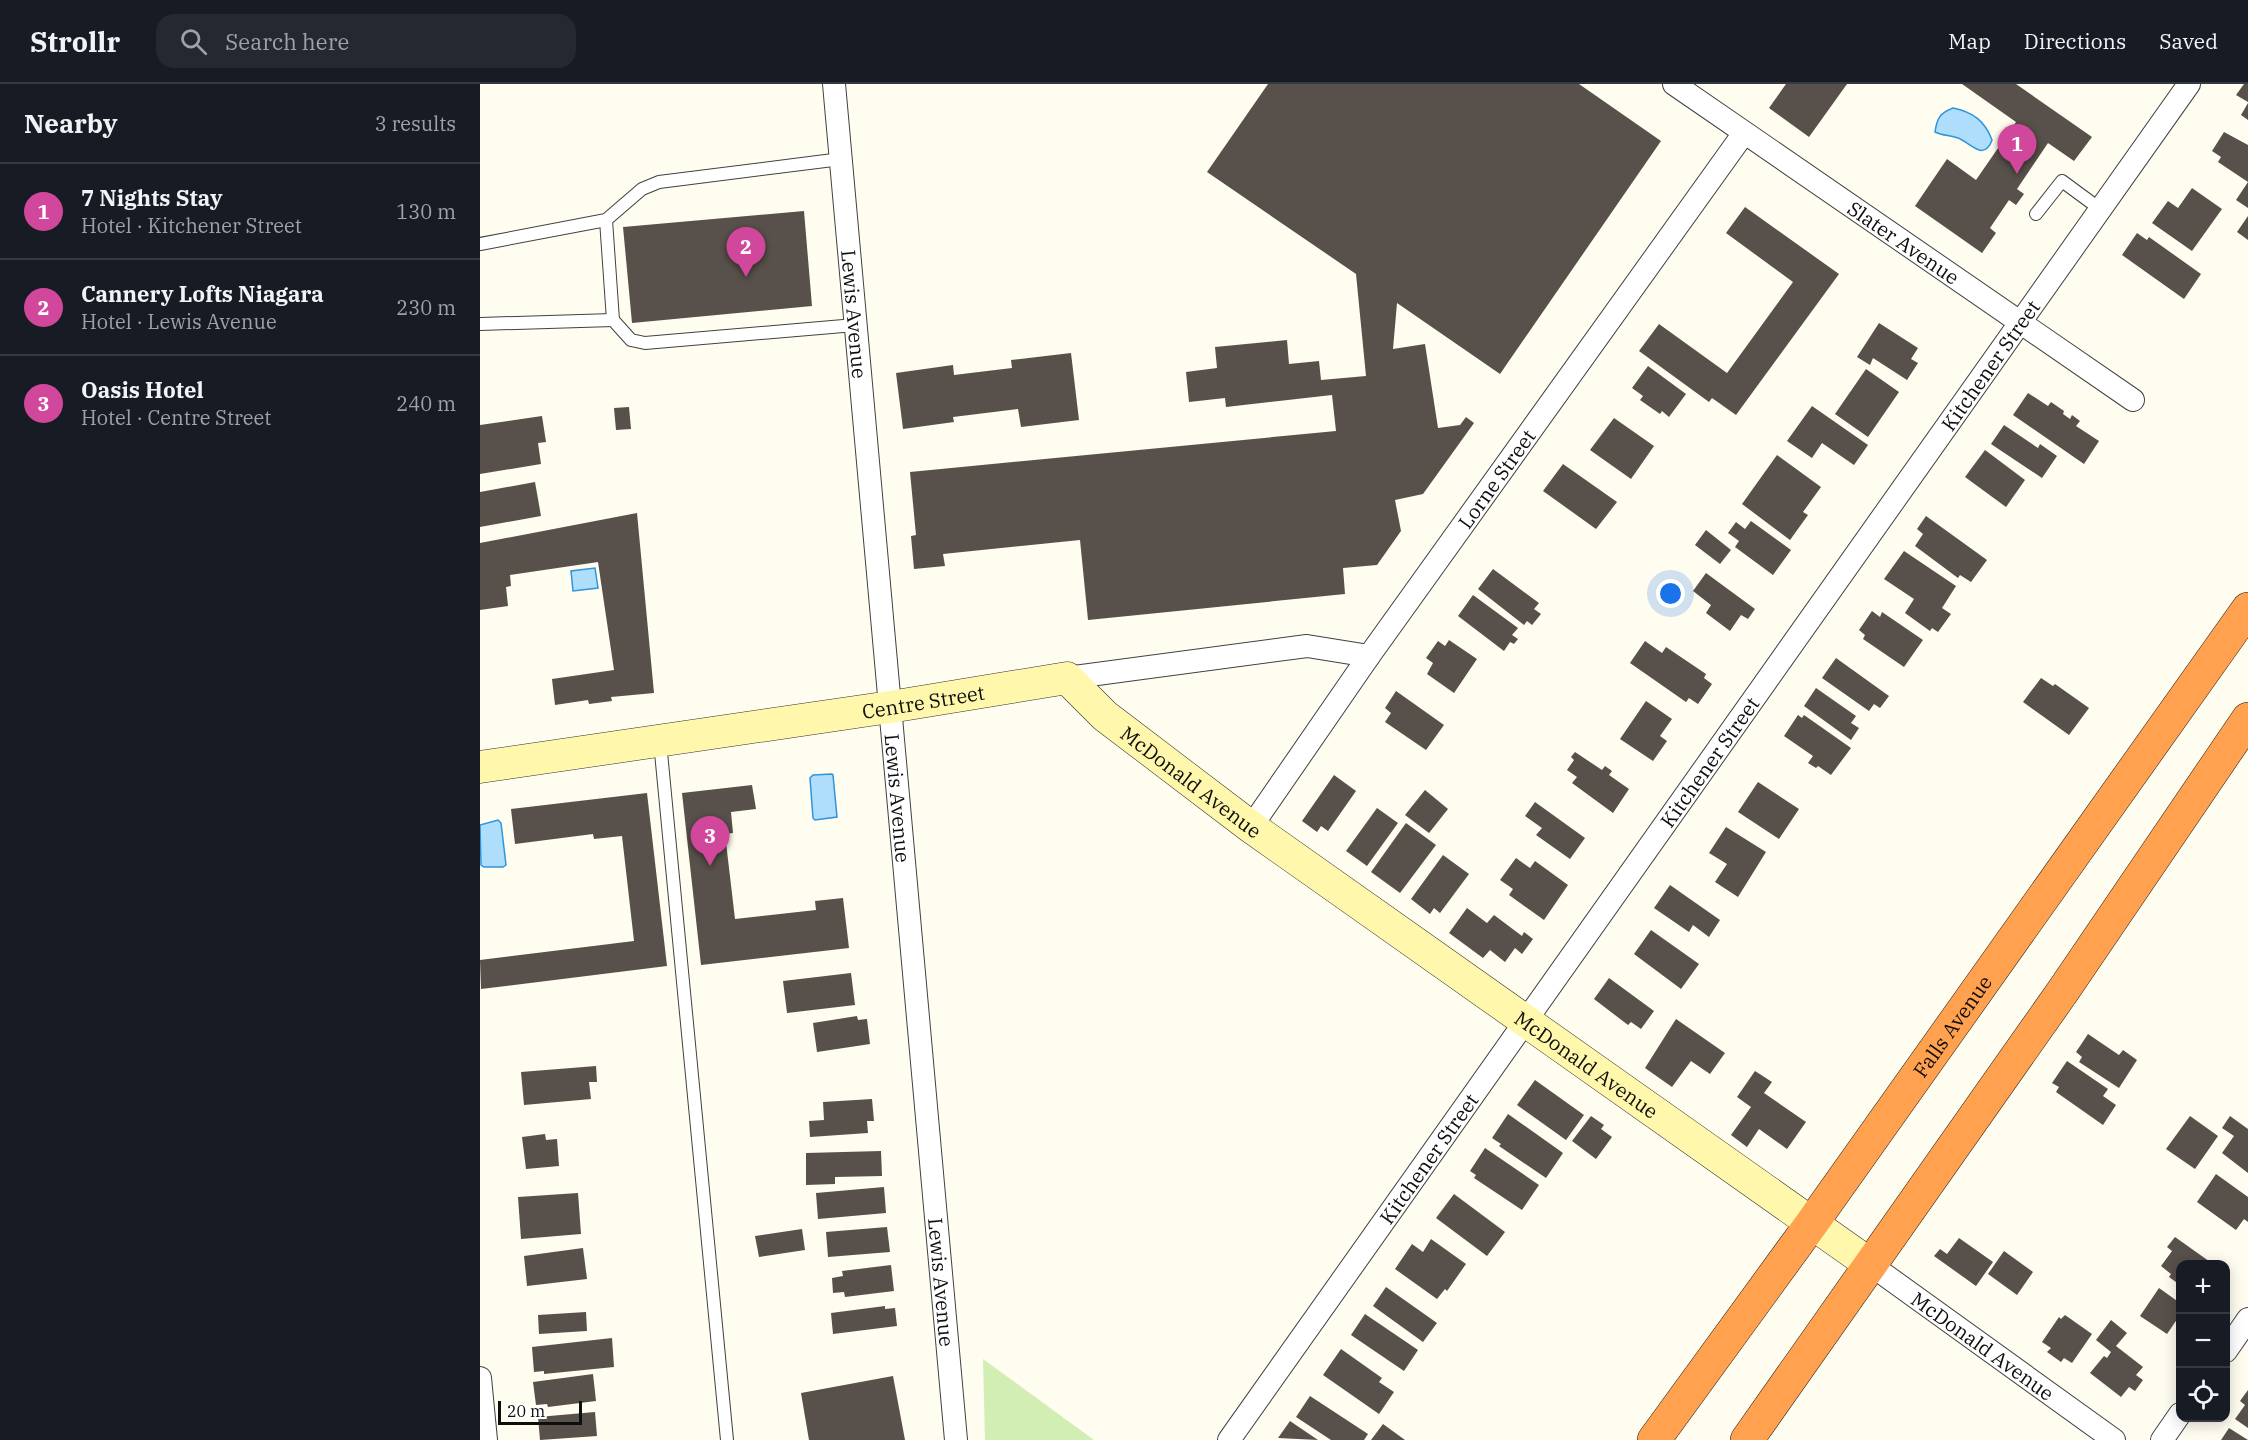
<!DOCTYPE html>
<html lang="en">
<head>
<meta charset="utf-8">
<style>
  :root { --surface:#171b24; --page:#242831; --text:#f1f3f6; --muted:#9ea1a6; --line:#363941; --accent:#0b8043 }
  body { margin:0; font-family:"IBM Plex Serif",serif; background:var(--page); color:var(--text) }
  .controls { position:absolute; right:18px; bottom:18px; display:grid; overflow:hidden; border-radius:12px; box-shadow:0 3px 15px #0003 }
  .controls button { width:54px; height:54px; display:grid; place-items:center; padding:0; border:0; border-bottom:2px solid var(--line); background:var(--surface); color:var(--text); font:30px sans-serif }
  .scale { position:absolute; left:18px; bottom:15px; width:84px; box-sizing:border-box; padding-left:6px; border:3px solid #0e0e0e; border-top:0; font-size:16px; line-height:21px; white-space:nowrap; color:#0e0e0e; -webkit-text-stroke:4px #fff; paint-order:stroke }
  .you { position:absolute; left:1191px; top:510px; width:21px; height:21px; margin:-15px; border:4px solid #fff; border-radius:50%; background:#1a73e8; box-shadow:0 0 0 9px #1a73e833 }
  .badge { display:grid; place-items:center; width:39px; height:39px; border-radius:50%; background:var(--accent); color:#fff; font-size:20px; font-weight:700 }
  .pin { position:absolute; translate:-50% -50px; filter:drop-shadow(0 2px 3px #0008) }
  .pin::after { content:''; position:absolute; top:32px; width:21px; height:18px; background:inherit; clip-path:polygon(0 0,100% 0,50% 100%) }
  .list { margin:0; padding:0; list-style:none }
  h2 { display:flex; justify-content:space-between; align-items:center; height:78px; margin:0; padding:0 24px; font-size:26px }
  h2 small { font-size:20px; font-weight:400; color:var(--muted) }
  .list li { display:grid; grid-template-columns:39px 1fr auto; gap:18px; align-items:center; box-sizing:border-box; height:96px; padding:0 24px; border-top:2px solid var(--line) }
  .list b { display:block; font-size:22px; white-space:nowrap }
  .list p { margin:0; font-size:20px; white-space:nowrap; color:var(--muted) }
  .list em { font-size:20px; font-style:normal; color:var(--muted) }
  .icon { flex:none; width:33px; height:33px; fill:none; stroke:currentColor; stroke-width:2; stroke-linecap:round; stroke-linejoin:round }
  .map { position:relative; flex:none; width:1768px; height:1356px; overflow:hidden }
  header { display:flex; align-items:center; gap:36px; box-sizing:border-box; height:84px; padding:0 30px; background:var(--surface); border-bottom:2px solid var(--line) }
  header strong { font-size:28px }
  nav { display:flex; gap:33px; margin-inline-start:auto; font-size:21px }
  .search { width:420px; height:54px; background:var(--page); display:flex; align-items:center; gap:15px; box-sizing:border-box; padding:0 21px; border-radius:18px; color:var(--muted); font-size:22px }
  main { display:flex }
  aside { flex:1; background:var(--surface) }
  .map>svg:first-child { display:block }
</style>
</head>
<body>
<header>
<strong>Strollr</strong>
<div class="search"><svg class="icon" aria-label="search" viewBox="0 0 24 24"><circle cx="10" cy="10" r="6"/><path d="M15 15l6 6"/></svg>Search here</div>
<nav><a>Map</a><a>Directions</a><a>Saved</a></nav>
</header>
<main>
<aside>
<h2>Nearby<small>3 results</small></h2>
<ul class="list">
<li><span class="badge" style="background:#d1479c">1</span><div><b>7 Nights Stay</b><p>Hotel · Kitchener Street</p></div><em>130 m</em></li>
<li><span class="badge" style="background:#d1479c">2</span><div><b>Cannery Lofts Niagara</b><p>Hotel · Lewis Avenue</p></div><em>230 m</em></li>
<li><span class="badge" style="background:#d1479c">3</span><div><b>Oasis Hotel</b><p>Hotel · Centre Street</p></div><em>240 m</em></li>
</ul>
</aside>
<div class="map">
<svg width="1768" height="1356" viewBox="0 0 1768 1356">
  <rect width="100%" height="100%" fill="#fffcf0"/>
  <!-- green -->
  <polygon fill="#d2eeb5" points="503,1275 614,1356 505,1356"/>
  <!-- water -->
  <g fill="#afdefc" stroke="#2f94da" stroke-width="1.5">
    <path d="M1473,24c20,4 32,13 39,32 -8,22 -21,3 -34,-2 -8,-3 -15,-2 -23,-6 2,-14 5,-19 18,-24z"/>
    <polygon points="115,484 118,504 93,507 91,487"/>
    <polygon points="352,690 353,691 357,733 335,736 333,734 330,694 333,691"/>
    <polygon points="18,736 21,739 26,781 23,783 4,783 1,781 0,741"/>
  </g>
  <!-- building -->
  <g fill="#58504a">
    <polygon points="788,0 1099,0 1181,57 1020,290 917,219 913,265 945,260 958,344 980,341 986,333 994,339 943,410 915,416 921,447 897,481 863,484 865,510 608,536 600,456 463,470 465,482 434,485 431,452 436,451 430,388 856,347 852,311 746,323 745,314 709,318 706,288 737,284 735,263 807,256 809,280 839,277 841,296 886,292 876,190 727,88"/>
    <polygon points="1306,0 1367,0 1329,53 1289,24"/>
    <polygon points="1482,0 1536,0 1612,53 1594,77 1568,59 1537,105 1544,110 1536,121 1529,116 1510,144 1516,149 1502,169 1435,122 1467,75 1496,96 1536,38"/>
    <polygon points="1764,0 1768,0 1768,18 1756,11"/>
    <polygon points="1768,19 1768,36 1761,31"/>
    <polygon points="1744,48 1768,61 1768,124 1756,116 1768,98 1738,78 1741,73 1732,67"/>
    <polygon points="1712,104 1742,125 1712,167 1672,139 1688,117 1698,124"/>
    <polygon points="1265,123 1359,190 1256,331 1232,314 1229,318 1159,267 1179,240 1247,289 1313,198 1246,149"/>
    <polygon points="324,127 332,222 152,239 143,143"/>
    <polygon points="1768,132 1768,156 1757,148"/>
    <polygon points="1657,149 1667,156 1669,153 1721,190 1704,215 1642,171"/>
    <polygon points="1399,239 1438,264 1431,275 1438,279 1427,296 1393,274 1390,281 1377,273"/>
    <polygon points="591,269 599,336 541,343 538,325 473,333 474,338 423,345 416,289 473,281 474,291 532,284 531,276"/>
    <polygon points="1168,282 1206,310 1189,333 1182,327 1180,330 1160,316 1163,312 1152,304"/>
    <polygon points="1386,285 1419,308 1388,353 1355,330"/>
    <polygon points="1548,309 1568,322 1571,318 1584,327 1583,330 1590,335 1592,331 1600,337 1596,342 1619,357 1604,380 1533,331"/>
    <polygon points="1332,322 1388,361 1374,381 1342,359 1332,374 1307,357"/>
    <polygon points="149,323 151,345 136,346 134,324"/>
    <polygon points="62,332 66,358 58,359 61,380 0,390 0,341"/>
    <polygon points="1134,334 1174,362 1151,395 1110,366"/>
    <polygon points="1524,341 1558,364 1560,360 1577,372 1562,394 1511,360"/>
    <polygon points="1505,366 1545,396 1526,423 1485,393"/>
    <polygon points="1297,371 1341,403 1323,428 1328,431 1310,456 1262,420"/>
    <polygon points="1083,380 1137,418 1116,445 1063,407"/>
    <polygon points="55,398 61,432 0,443 0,408"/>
    <polygon points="157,429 174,609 131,613 132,617 109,620 108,616 75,621 72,595 134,586 118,478 30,491 31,502 26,503 28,522 0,526 0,459"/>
    <polygon points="1446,432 1507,476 1491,498 1480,491 1478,494 1435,462 1443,450 1437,445"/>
    <polygon points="1271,437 1311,466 1293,491 1255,463 1259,457 1248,449 1256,438 1265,445"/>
    <polygon points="1226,446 1251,466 1240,480 1215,461"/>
    <polygon points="1424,467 1476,502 1462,524 1471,530 1458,548 1452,544 1450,547 1425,529 1434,515 1404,495"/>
    <polygon points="1013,485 1059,519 1054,525 1061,530 1052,541 1047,537 1044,541 998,505"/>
    <polygon points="1226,489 1275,525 1268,535 1261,531 1250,547 1226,529 1231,521 1213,507"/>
    <polygon points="993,511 1038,544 1032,551 1038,555 1034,560 1030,558 1024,567 978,532"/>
    <polygon points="1392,527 1400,533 1402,528 1443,556 1424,583 1383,555 1385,551 1379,546"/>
    <polygon points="969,556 997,575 974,609 947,590 953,579 946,574 958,557 965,562"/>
    <polygon points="1165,557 1182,569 1186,563 1226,590 1224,594 1232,600 1218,620 1209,614 1206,618 1150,579"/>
    <polygon points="1356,574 1409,612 1400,624 1394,620 1389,627 1342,594"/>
    <polygon points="1561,594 1573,602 1575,600 1609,624 1589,651 1543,618"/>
    <polygon points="1336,604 1376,632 1371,639 1379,644 1371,656 1324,622"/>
    <polygon points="916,607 964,641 946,666 905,638 911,629 905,624"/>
    <polygon points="1166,617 1192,635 1180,652 1187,657 1173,677 1140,655"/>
    <polygon points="1318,631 1322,634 1324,631 1371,664 1351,691 1338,682 1336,684 1328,679 1333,672 1304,652"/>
    <polygon points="1095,668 1122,686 1125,682 1132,687 1129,691 1149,705 1133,729 1092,699 1097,693 1087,686 1094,676 1091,673"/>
    <polygon points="854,691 876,707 848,747 841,742 837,748 822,737"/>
    <polygon points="1278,698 1319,725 1299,755 1258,728"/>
    <polygon points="272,701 276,725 251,728 253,749 245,750 255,835 336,826 335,817 363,814 369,864 221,881 202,709"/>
    <polygon points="945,706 968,725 949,749 925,731"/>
    <polygon points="167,709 187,882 1,905 0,876 154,857 142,752 114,755 113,750 35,760 31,725"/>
    <polygon points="1055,718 1105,754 1090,775 1056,751 1062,744 1045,732"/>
    <polygon points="897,724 918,739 887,782 866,767"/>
    <polygon points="926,739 956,761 920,809 891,788"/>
    <polygon points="1246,743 1286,768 1258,813 1235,798 1247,780 1229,769"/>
    <polygon points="963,771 989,790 960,829 954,824 950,830 931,815"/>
    <polygon points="1036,774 1050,784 1055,777 1088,801 1064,836 1029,811 1033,805 1020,796"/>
    <polygon points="1190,801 1240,836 1229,853 1213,841 1209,848 1174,824"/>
    <polygon points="987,824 1007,839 1014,831 1042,852 1044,848 1053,855 1042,870 1035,864 1025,878 1010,866 1003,874 969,849"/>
    <polygon points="1171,846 1219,880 1201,905 1154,870"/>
    <polygon points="371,889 375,921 307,929 303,897"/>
    <polygon points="1129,894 1174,927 1161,945 1151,938 1148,941 1114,915"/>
    <polygon points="377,932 378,936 387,935 390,960 337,968 333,939"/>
    <polygon points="1196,935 1245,969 1230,990 1211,977 1192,1003 1165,984"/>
    <polygon points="1608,950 1639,971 1643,966 1657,976 1639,1004 1599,978 1602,973 1596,968"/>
    <polygon points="1587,977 1628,1005 1623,1012 1636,1021 1623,1041 1576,1008 1579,1003 1572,999"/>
    <polygon points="116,982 117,998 109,998 111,1015 44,1021 41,988"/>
    <polygon points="1275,987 1292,998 1284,1009 1326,1038 1307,1065 1279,1045 1267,1063 1251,1051 1271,1023 1257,1013"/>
    <polygon points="1055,996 1104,1031 1086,1056 1037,1021"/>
    <polygon points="392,1015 394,1037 387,1037 388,1049 330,1053 329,1037 344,1036 343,1018"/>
    <polygon points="1028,1030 1083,1069 1066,1094 1019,1062 1021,1060 1012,1054"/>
    <polygon points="1111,1032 1124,1041 1121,1045 1132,1053 1116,1075 1092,1057"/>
    <polygon points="1710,1032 1738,1052 1715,1085 1686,1065"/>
    <polygon points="1750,1032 1768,1045 1768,1089 1742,1069 1754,1052 1742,1044"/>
    <polygon points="65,1050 66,1056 77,1055 79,1082 46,1085 42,1053"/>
    <polygon points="1005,1064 1059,1101 1042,1126 994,1094 996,1091 990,1087"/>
    <polygon points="401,1067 402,1092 355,1093 355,1100 326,1101 326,1069"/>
    <polygon points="1736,1090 1768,1113 1768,1138 1764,1135 1756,1146 1717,1118"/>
    <polygon points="404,1103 406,1129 338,1135 336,1109"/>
    <polygon points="98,1109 101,1150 41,1155 38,1113"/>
    <polygon points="974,1110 1025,1148 1007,1172 956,1134"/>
    <polygon points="407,1143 410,1168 348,1173 346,1148"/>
    <polygon points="322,1145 325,1166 279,1173 275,1152"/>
    <polygon points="1695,1153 1733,1180 1700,1180 1700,1201 1689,1193 1691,1190 1681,1182 1692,1167 1687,1163"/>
    <polygon points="1479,1154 1513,1178 1496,1202 1454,1172 1460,1165 1467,1170"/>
    <polygon points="951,1155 986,1180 967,1207 965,1205 957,1215 915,1185 932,1160 943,1168"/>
    <polygon points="103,1164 107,1195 47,1202 44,1172"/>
    <polygon points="1524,1167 1553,1188 1537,1211 1508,1190"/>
    <polygon points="411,1181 414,1207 365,1213 364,1208 353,1209 352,1194 363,1192 362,1187"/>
    <polygon points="906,1203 957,1239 943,1258 893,1222"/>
    <polygon points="1679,1204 1700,1219 1700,1231 1687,1250 1660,1232"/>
    <polygon points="405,1222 405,1225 415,1224 417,1242 353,1250 351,1229"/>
    <polygon points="106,1228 107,1247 59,1250 58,1231"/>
    <polygon points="885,1230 938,1266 924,1287 871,1251"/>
    <polygon points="1585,1231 1612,1250 1592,1279 1584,1274 1581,1278 1567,1268 1571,1264 1562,1258 1579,1233 1581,1235"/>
    <polygon points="1631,1236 1647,1249 1636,1262 1663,1283 1656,1291 1663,1296 1655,1307 1649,1303 1641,1313 1610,1289 1624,1272 1627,1274 1631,1268 1616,1256"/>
    <polygon points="132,1254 134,1283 64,1290 64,1287 54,1288 52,1263"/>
    <polygon points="861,1265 902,1294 899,1298 914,1308 899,1330 843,1291"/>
    <polygon points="113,1290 116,1317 68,1323 67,1320 56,1321 53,1298"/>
    <polygon points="413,1292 425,1356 329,1356 321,1309"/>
    <polygon points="1768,1306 1768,1344 1755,1335 1765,1321 1760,1317"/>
    <polygon points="830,1312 888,1350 884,1356 851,1356 816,1333"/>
    <polygon points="115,1328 117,1352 60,1356 58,1333"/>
    <polygon points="810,1337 838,1356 798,1354"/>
    <polygon points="903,1340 925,1356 891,1356"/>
    <polygon points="1749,1344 1768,1356 1741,1356"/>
  </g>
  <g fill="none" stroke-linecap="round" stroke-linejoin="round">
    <defs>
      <g id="lane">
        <polyline points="1556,130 1582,97 1620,125"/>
        <polyline points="126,136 133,236 151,256 165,259 375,241"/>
        <polyline points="0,160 126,136 162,105 179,98 361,75"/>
        <polyline points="0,240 133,236"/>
        <polyline points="180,658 247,1356"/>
      </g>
      <g id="street">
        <path id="s1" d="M354,0l122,1356"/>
        <path id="s2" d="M1194,0l459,316"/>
        <polyline points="587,594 827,562 889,572"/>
        <path id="s3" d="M771,743l118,-171 375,-523"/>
        <path id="s4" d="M1391,1181l243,175"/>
        <polyline points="1746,1267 1768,1235"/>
        <polyline points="0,1294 6,1356"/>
        <path id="s5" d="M749,1356l960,-1356"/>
        <polyline points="1682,1356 1700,1330"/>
      </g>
      <g id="secondary">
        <path id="s6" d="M0,683l410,-60 177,-29 38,38 146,111 620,438"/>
      </g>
      <g id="highway">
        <path id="s7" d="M1174,1356l158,-217 436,-614"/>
        <polyline points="1267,1356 1583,907 1768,635"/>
      </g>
    </defs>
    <!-- lane casing -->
    <use href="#lane" stroke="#414141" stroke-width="14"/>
    <!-- street casing -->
    <use href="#street" stroke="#414141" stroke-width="24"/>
    <!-- secondary casing -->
    <use href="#secondary" stroke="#303030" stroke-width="33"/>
    <!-- highway casing -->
    <use href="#highway" stroke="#1f1f1f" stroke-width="34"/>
    <!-- lane -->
    <use href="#lane" stroke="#fff" stroke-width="12"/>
    <!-- street -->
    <use href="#street" stroke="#fff" stroke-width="22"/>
    <!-- secondary -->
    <use href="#secondary" stroke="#fff7ab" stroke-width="32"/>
    <!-- highway -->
    <use href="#highway" stroke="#ffa14e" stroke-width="33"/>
  </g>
  <g text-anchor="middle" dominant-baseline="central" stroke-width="6" stroke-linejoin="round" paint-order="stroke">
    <!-- street labels -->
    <g font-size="20" fill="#0e0e0e" stroke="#fff">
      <text stroke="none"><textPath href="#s2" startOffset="279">Slater Avenue</textPath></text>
      <text stroke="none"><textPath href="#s1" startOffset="231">Lewis Avenue</textPath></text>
      <text stroke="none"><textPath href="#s5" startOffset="1317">Kitchener Street</textPath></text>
      <text stroke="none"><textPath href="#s3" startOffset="426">Lorne Street</textPath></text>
      <text stroke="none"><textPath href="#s6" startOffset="448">Centre Street</textPath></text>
      <text stroke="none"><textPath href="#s5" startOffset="831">Kitchener Street</textPath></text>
      <text stroke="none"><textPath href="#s6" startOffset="756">McDonald Avenue</textPath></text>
      <text stroke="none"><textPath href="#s1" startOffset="717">Lewis Avenue</textPath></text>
      <text stroke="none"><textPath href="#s7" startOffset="510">Falls Avenue</textPath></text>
      <text stroke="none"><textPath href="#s6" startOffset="1242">McDonald Avenue</textPath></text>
      <text stroke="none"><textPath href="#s5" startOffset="345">Kitchener Street</textPath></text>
      <text stroke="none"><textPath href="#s1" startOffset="1203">Lewis Avenue</textPath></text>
      <text stroke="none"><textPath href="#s4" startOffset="138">McDonald Avenue</textPath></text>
    </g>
  </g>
</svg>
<div class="controls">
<button>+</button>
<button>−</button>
<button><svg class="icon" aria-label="locate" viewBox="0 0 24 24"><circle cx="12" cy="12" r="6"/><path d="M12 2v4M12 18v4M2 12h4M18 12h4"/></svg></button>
</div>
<div class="scale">20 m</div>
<div class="you"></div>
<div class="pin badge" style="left:1537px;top:90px;background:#d1479c">1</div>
<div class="pin badge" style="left:266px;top:193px;background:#d1479c">2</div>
<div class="pin badge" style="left:230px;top:782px;background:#d1479c">3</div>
</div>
</main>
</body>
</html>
